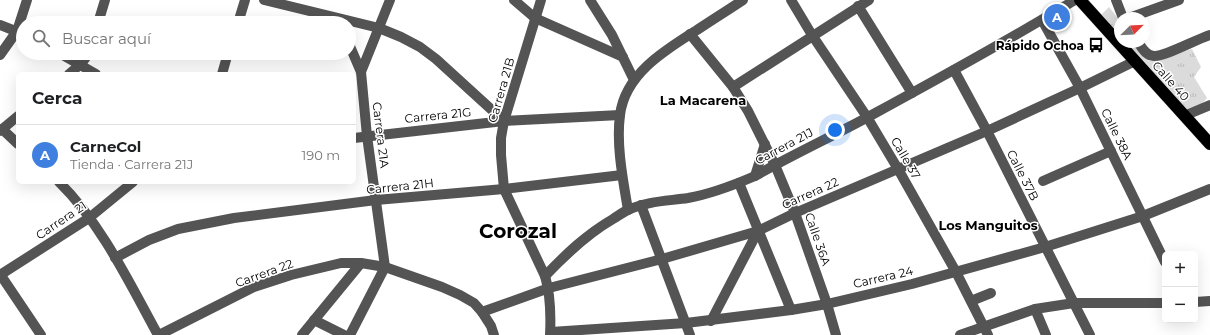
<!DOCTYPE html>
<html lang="es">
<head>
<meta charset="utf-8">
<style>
  :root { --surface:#fff; --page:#f6f6f6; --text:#202124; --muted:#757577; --line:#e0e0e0; --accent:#000 }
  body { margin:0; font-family:Montserrat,sans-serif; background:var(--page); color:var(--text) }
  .controls { position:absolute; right:12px; bottom:12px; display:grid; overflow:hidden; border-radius:6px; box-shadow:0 4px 16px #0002 }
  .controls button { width:36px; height:36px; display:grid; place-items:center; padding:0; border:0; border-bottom:1px solid var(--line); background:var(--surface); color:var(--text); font:20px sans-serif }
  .compass { position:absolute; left:1114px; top:12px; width:36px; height:36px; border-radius:50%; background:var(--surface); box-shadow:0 4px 16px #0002; rotate:66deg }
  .you { position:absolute; left:835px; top:130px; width:14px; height:14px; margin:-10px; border:3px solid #fff; border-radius:50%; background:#1a73e8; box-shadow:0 0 0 6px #1a73e833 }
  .badge { display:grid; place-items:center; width:26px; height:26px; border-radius:50%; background:var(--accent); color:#fff; font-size:13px; font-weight:700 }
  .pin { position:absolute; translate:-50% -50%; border:2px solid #fff; box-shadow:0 1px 4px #0006 }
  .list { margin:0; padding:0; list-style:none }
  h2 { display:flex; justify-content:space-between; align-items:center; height:52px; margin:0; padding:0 16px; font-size:17px }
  h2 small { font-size:13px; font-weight:400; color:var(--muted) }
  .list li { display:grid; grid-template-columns:26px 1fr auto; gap:12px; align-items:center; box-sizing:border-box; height:60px; padding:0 16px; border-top:1px solid var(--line) }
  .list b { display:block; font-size:15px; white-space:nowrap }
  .list p { margin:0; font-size:13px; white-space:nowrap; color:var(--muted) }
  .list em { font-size:13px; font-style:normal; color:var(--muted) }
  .icon { flex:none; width:22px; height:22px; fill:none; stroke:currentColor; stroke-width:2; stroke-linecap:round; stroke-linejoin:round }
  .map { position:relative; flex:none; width:1210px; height:335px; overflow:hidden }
  .search { position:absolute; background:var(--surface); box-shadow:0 4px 16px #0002; left:16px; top:16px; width:340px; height:44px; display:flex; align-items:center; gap:10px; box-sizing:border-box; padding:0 14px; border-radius:22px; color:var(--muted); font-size:15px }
  .panel { position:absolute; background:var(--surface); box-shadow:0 4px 16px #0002; left:16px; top:72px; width:340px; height:112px; border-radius:6px }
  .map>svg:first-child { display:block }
</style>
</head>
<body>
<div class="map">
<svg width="1210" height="335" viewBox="0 0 1210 335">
  <defs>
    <pattern id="grass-tufts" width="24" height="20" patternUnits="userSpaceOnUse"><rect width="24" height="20" fill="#dbdbdb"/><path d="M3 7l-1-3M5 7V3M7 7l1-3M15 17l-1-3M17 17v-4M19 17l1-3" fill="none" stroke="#bababa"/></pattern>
  </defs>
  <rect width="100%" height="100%" fill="#fff"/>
  <!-- grass -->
  <g fill="url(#grass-tufts)">
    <polygon points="1109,7 1120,21 1120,39 1100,16"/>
    <polygon points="1123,42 1135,42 1149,61 1192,49 1201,67 1194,77 1207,98 1198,108 1188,113"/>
  </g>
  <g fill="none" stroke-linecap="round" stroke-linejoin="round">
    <defs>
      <polyline id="highway" points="1080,0 1210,144"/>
    </defs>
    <!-- highway casing -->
    <use href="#highway" stroke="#dbdbdb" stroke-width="13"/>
    <!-- minor -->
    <g stroke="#545454" stroke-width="10">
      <polyline points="264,0 379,28 401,37 420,47 436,59 504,121"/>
      <polyline points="514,0 535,18 623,57"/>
      <path d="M541,0l-37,121 -3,17v17l3,34 41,87c6,20 6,39 5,59"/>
      <polyline points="590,0 612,35 634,80"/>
      <polyline points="791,0 812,35 867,117 898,169 956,272 988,335"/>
      <polyline points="1116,0 1123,18"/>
      <polyline points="858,6 912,93"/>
      <polyline points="1129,18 1179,0"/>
      <polyline points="1042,20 1080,88 1165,262"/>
      <polyline points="98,23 105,0"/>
      <polyline points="238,23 245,0"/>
      <polyline points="0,25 23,34"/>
      <polyline points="690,34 733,87 748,111 775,165 795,213 827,304 836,335"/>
      <path d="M1138,42c4,6 8,14 16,14 10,1 43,-17 56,-21"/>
      <polyline points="349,44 361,72"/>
      <polyline points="59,53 96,74"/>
      <polyline points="0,55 17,31 27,0"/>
      <polyline points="954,70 987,131 1090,335"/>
      <polyline points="69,74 81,64 89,53"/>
      <polyline points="222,74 228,53"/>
      <polyline points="733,87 869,0"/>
      <polyline points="1184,116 1210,105"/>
      <polyline points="2,129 18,144"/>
      <polyline points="0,131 18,116"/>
      <polyline points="354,138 504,121 620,115"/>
      <polyline points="755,176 765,144"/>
      <polyline points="1043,181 1111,151"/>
      <path d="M59,182c42,41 71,102 99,153"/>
      <polyline points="739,183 791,310"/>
      <polyline points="641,205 690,335"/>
      <path d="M628,210c-5,-30 -12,-65 -8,-95 5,-41 45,-65 77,-85 15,-10 31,-20 46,-30"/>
      <polyline points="115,258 149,240 178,229 234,218 376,200 504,189 622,175"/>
      <polyline points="0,274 41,335"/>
      <polyline points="0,275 89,218 133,182"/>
      <path d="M545,276c21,-22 42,-42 68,-57 5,-3 10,-7 15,-9 19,-9 40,-9 60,-12 23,-4 46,-13 67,-22 37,-21 76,-39 113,-59 70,-38 139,-76 207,-117"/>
      <polyline points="971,301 991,293"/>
      <polyline points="1195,302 1210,301"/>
      <polyline points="1035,309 1046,335"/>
      <polyline points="482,312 549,288 662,259 758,231 795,213 987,131 1080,88 1135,61"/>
      <polyline points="314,320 344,335"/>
      <polyline points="711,321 758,231"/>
      <polyline points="551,332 686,323 791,310 827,304 912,284 1045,247 1143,216 1210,189"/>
      <polyline points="159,335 254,287 291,275 341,263 361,263 385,267 442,287 460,295 474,303 482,312 491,326 494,335"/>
      <polyline points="302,335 361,263"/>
      <polyline points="350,335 385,267 367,136 361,72 390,0"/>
      <polyline points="960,335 1035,309 1074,303 1165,303"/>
    </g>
    <!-- highway -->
    <use href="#highway" stroke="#000" stroke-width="12"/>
  </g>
  <!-- icons -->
  <defs>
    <symbol id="bus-bare" viewBox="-9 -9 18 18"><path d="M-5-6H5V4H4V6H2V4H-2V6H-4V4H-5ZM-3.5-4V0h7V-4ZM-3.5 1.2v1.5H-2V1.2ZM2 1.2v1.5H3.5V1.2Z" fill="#000" stroke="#fff" stroke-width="2.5" paint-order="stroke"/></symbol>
  </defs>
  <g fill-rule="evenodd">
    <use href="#bus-bare" x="1085" y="34" width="22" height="22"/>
  </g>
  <g text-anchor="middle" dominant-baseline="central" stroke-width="3" stroke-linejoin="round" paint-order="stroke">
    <!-- poi labels -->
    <g font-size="12" font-weight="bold" fill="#000" stroke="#fff" text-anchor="end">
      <text x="1084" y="45">Rápido Ochoa</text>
    </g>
    <!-- street labels -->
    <g font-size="12" fill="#000" stroke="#fff">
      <text transform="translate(1171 81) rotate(48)">Calle 40</text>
      <text transform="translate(501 90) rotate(-74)">Carrera 21B</text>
      <text transform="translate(438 115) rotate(-6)">Carrera 21G</text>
      <text transform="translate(1117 134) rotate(64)">Calle 38A</text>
      <text transform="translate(381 135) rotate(83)">Carrera 21A</text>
      <text transform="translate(784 146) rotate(-28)">Carrera 21J</text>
      <text transform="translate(906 158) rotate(60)">Calle 37</text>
      <text transform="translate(1023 175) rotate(63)">Calle 37B</text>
      <text transform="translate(400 186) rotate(-6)">Carrera 21H</text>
      <text transform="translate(810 193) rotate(-24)">Carrera 22</text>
      <text transform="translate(61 220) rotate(-34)">Carrera 21</text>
      <text transform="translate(818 239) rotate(71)">Calle 36A</text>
      <text transform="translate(264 273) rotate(-20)">Carrera 22</text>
      <text transform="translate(883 277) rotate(-13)">Carrera 24</text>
    </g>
    <!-- neighbourhood labels -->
    <g font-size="13" font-weight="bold" fill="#000" stroke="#fff">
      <text x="703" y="100">La Macarena</text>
      <text x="988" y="225">Los Manguitos</text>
    </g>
    <!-- town labels -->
    <g font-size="20" font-weight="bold" fill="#000" stroke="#fff">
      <text x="518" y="231">Corozal</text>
    </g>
  </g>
</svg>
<div class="controls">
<button>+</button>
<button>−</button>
</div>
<svg class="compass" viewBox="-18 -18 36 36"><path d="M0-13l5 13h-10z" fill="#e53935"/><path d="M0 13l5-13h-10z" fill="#757577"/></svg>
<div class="you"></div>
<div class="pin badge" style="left:1057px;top:17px;background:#3f7fe0">A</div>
<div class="search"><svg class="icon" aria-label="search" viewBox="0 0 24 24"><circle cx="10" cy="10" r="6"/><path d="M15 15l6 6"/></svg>Buscar aquí</div>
<section class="panel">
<h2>Cerca<small></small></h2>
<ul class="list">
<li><span class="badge" style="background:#3f7fe0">A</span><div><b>CarneCol</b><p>Tienda · Carrera 21J</p></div><em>190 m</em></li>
</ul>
</section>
</div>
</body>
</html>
